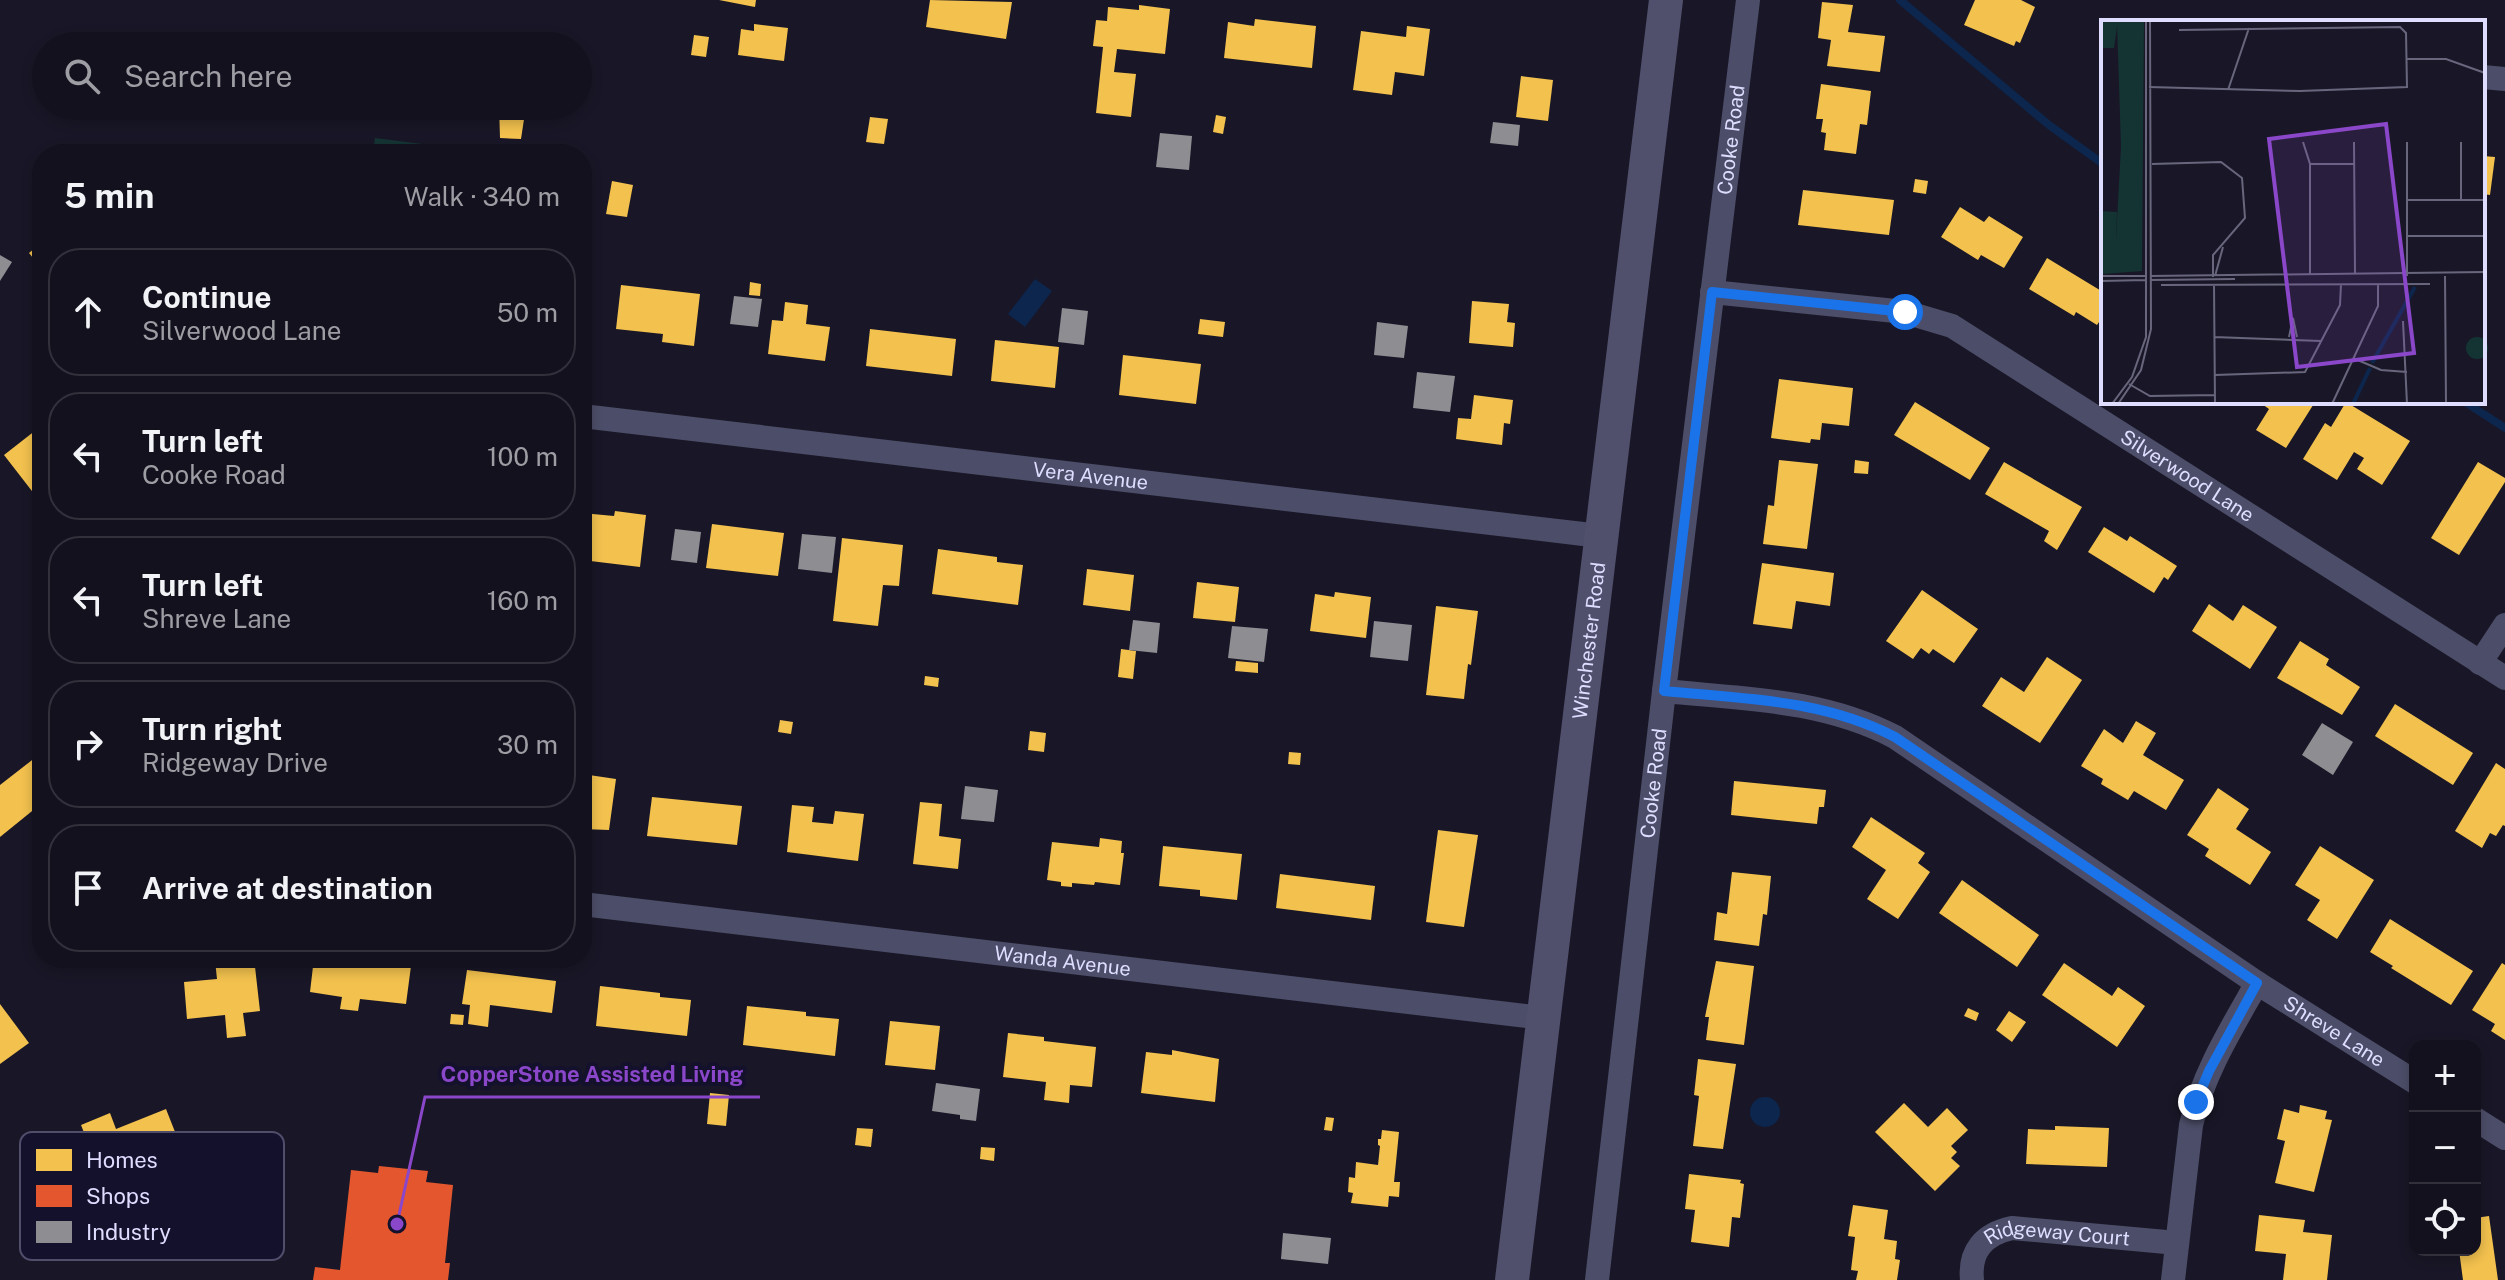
<!DOCTYPE html>
<html lang="en">
<head>
<meta charset="utf-8">
<style>
  :root { --surface:#13111d; --page:#201f2a; --text:#f1f3f6; --muted:#9d9da4; --line:#32313b }
  body { margin:0; font-family:"Public Sans",sans-serif; background:var(--page); color:var(--text) }
  .controls { position:absolute; right:24px; bottom:24px; display:grid; overflow:hidden; border-radius:16px; box-shadow:0 4px 12px #0003 }
  .controls button { width:72px; height:72px; display:grid; place-items:center; padding:0; border:0; border-bottom:2px solid var(--line); background:var(--surface); color:var(--text); font:40px sans-serif }
  .stop { position:absolute; width:24px; height:24px; margin:-18px; border:6px solid #1a73e8; border-radius:50%; background:#fff }
  .stop.end { background:#1a73e8; border-color:#fff; box-shadow:0 2px 8px #0008 }
  .list { margin:0; padding:0; list-style:none }
  h2 { display:flex; justify-content:space-between; align-items:center; height:104px; margin:0; padding:0 32px; font-size:34px }
  h2 small { font-size:26px; font-weight:400; color:var(--muted) }
  .list li { display:grid; grid-template-columns:52px 1fr auto; gap:24px; align-items:center; box-sizing:border-box; height:128px; margin:0 16px 16px; padding:0 16px; border:2px solid var(--line); border-radius:32px }
  .list b { display:block; font-size:30px; white-space:nowrap }
  .list p { margin:0; font-size:26px; white-space:nowrap; color:var(--muted) }
  .list em { font-size:26px; font-style:normal; color:var(--muted) }
  .icon { flex:none; width:44px; height:44px; fill:none; stroke:currentColor; stroke-width:2; stroke-linecap:round; stroke-linejoin:round }
  .map { position:relative; flex:none; width:2505px; height:1280px; overflow:hidden }
  .search { position:absolute; background:var(--surface); box-shadow:0 4px 12px #0003; left:32px; top:32px; width:560px; height:88px; display:flex; align-items:center; gap:20px; box-sizing:border-box; padding:0 28px; border-radius:44px; color:var(--muted); font-size:30px }
  .panel { position:absolute; background:var(--surface); box-shadow:0 4px 12px #0003; left:32px; top:144px; width:560px; height:824px; border-radius:32px }
  .map>svg:first-child { display:block }
</style>
</head>
<body>
<div class="map">
<svg width="2505" height="1280" viewBox="0 0 2505 1280">
  <defs>
    <pattern id="park-tufts" width="24" height="20" patternUnits="userSpaceOnUse" patternTransform="scale(2)"><rect width="24" height="20" fill="#143433"/><path d="M3 7l-1-3M5 7V3M7 7l1-3M15 17l-1-3M17 17v-4M19 17l1-3" fill="none" stroke="#365152"/></pattern>
  </defs>
  <rect width="100%" height="100%" fill="#191727"/>
  <!-- park -->
  <polygon fill="url(#park-tufts)" points="375,138 453,148 452,154 373,154"/>
  <!-- water -->
  <g fill="#0c264e">
    <polygon points="1035,279 1052,291 1025,327 1008,314"/>
    <circle cx="1765" cy="1112" r="15"/>
  </g>
  <!-- homes -->
  <g fill="#f2c14e">
    <polygon points="719,0 756,0 755,7"/>
    <polygon points="930,0 1012,2 1006,39 926,27"/>
    <polygon points="1975,0 2021,0 2035,7 2020,43 2016,41 2014,46 1964,25"/>
    <polygon points="1822,2 1853,5 1848,32 1885,36 1880,72 1827,66 1831,40 1818,38"/>
    <polygon points="1139,5 1170,9 1165,54 1117,49 1114,72 1136,74 1131,117 1096,113 1103,47 1093,46 1096,20 1107,21 1108,7 1139,10"/>
    <polygon points="1255,19 1316,26 1312,68 1224,58 1228,22 1254,26"/>
    <polygon points="754,24 788,28 784,61 738,55 741,29 754,31"/>
    <polygon points="1407,26 1430,29 1424,76 1395,72 1392,95 1353,90 1361,31 1406,37"/>
    <polygon points="694,35 709,37 706,57 691,55"/>
    <polygon points="1521,76 1553,80 1548,121 1516,117"/>
    <polygon points="1821,84 1871,91 1867,125 1860,124 1856,154 1824,150 1826,133 1821,132 1823,119 1816,119"/>
    <polygon points="499,106 526,106 521,139 500,138"/>
    <polygon points="1216,115 1226,117 1223,134 1213,132"/>
    <polygon points="870,117 888,119 884,144 866,142"/>
    <polygon points="2483,156 2495,157 2490,195 2483,194"/>
    <polygon points="1915,179 1928,181 1926,194 1913,192"/>
    <polygon points="612,181 633,185 627,217 606,214"/>
    <polygon points="1803,190 1894,200 1889,235 1798,225"/>
    <polygon points="1960,207 1984,222 1989,216 2023,237 2004,268 1981,255 1978,260 1941,237"/>
    <polygon points="42,242 42,269 29,253"/>
    <polygon points="2047,258 2103,292 2103,316 2097,325 2076,312 2074,316 2029,289"/>
    <polygon points="750,282 761,284 760,296 749,295"/>
    <polygon points="621,285 700,294 694,346 662,342 663,334 616,329"/>
    <polygon points="1472,301 1509,304 1507,322 1515,323 1513,347 1469,343"/>
    <polygon points="785,302 808,305 806,324 830,327 825,361 768,354 772,320 783,321"/>
    <polygon points="1200,319 1225,322 1223,337 1198,334"/>
    <polygon points="870,329 956,339 952,376 866,366"/>
    <polygon points="995,340 1059,347 1055,388 991,381"/>
    <polygon points="1123,355 1201,364 1196,404 1119,395"/>
    <polygon points="1779,379 1853,388 1849,426 1822,423 1820,440 1811,439 1810,443 1771,438"/>
    <polygon points="1474,395 1513,400 1510,424 1504,423 1502,445 1456,439 1458,418 1471,419"/>
    <polygon points="1915,402 1990,448 1970,480 1894,435"/>
    <polygon points="2259,402 2315,402 2286,448 2256,430 2269,409"/>
    <polygon points="2346,402 2410,441 2382,485 2357,469 2364,458 2354,452 2337,480 2303,459 2325,423 2331,427"/>
    <polygon points="36,430 42,437 42,504 4,455"/>
    <polygon points="1779,460 1818,464 1807,549 1763,544 1768,505 1774,506"/>
    <polygon points="1855,460 1869,462 1868,474 1854,473"/>
    <polygon points="2004,462 2082,507 2057,550 2044,541 2049,531 1985,494"/>
    <polygon points="2478,462 2505,478 2505,482 2459,555 2431,538"/>
    <polygon points="615,511 646,515 640,567 582,560 582,513 614,516"/>
    <polygon points="712,524 784,533 778,576 706,568"/>
    <polygon points="2104,527 2127,541 2130,536 2177,566 2168,580 2164,577 2154,593 2088,552"/>
    <polygon points="842,538 903,545 899,586 883,585 878,626 833,621"/>
    <polygon points="938,549 997,557 997,562 1023,565 1018,605 932,594"/>
    <polygon points="1762,563 1834,573 1830,606 1796,601 1792,629 1753,624"/>
    <polygon points="1087,569 1134,575 1130,611 1083,605"/>
    <polygon points="1197,582 1239,587 1235,622 1193,618"/>
    <polygon points="1922,590 1978,629 1954,663 1933,649 1929,654 1921,648 1913,659 1886,641"/>
    <polygon points="1335,592 1371,597 1366,638 1310,631 1315,594 1334,597"/>
    <polygon points="2209,604 2233,621 2243,605 2277,627 2250,669 2192,631"/>
    <polygon points="1436,606 1478,611 1471,665 1468,664 1464,699 1426,695"/>
    <polygon points="2300,641 2329,659 2326,665 2360,687 2342,715 2277,678"/>
    <polygon points="1121,649 1136,651 1133,679 1118,677"/>
    <polygon points="2047,657 2082,680 2040,743 1982,706 2001,677 2024,692"/>
    <polygon points="1236,661 1258,663 1258,673 1235,671"/>
    <polygon points="925,676 939,678 938,687 924,685"/>
    <polygon points="2395,704 2473,753 2453,785 2375,736"/>
    <polygon points="780,720 793,722 791,734 778,732"/>
    <polygon points="2136,721 2156,733 2143,755 2184,780 2166,810 2134,791 2128,800 2101,784 2103,779 2081,766 2104,729 2123,743"/>
    <polygon points="1030,731 1046,733 1044,752 1028,750"/>
    <polygon points="1289,752 1301,753 1300,765 1288,764"/>
    <polygon points="36,757 42,764 42,803 0,837 0,785"/>
    <polygon points="2496,763 2505,769 2505,826 2503,825 2496,836 2490,833 2482,848 2455,831"/>
    <polygon points="589,775 616,779 609,830 582,829 582,790 587,790"/>
    <polygon points="1734,781 1826,790 1824,807 1819,807 1817,824 1731,815"/>
    <polygon points="2218,788 2249,809 2236,829 2271,852 2250,885 2205,856 2209,849 2187,835"/>
    <polygon points="652,797 742,806 737,845 647,836"/>
    <polygon points="920,802 942,804 939,836 961,839 958,869 913,864"/>
    <polygon points="792,805 814,807 812,822 833,824 835,811 864,814 858,861 787,852"/>
    <polygon points="1871,817 1925,853 1918,863 1930,872 1898,919 1867,899 1886,870 1852,847"/>
    <polygon points="1438,830 1478,835 1464,927 1426,922"/>
    <polygon points="1100,838 1122,841 1121,853 1124,853 1120,885 1095,882 1094,885 1072,883 1072,887 1061,886 1061,882 1047,880 1052,842 1099,847"/>
    <polygon points="1163,846 1242,854 1237,900 1200,896 1200,890 1159,886"/>
    <polygon points="2320,846 2374,880 2337,939 2307,920 2320,900 2295,885"/>
    <polygon points="1732,872 1771,876 1767,915 1763,914 1759,946 1714,940 1717,912 1727,914"/>
    <polygon points="1280,874 1375,886 1371,920 1276,908"/>
    <polygon points="1962,880 2039,935 2017,967 1939,913"/>
    <polygon points="2390,919 2473,971 2451,1005 2391,968 2393,966 2370,952"/>
    <polygon points="254,958 260,1011 243,1013 246,1036 227,1038 225,1015 187,1019 184,982 217,979 215,960"/>
    <polygon points="314,958 363,958 411,966 406,1004 360,999 358,1011 340,1009 342,997 310,992"/>
    <polygon points="1716,961 1754,966 1744,1045 1706,1040 1709,1017 1705,1017"/>
    <polygon points="2064,963 2112,996 2118,987 2145,1006 2117,1047 2042,995"/>
    <polygon points="2502,963 2505,965 2505,1040 2491,1031 2495,1024 2472,1010"/>
    <polygon points="467,970 556,981 552,1013 490,1005 488,1027 468,1024 470,1005 462,1004"/>
    <polygon points="600,986 660,993 660,997 691,1000 687,1036 596,1026"/>
    <polygon points="0,1004 29,1043 0,1064"/>
    <polygon points="747,1006 806,1012 806,1016 839,1019 835,1056 743,1045"/>
    <polygon points="1968,1008 1979,1013 1976,1021 1964,1016"/>
    <polygon points="2009,1011 2026,1022 2012,1042 1996,1030"/>
    <polygon points="451,1014 464,1015 463,1025 450,1024"/>
    <polygon points="890,1021 940,1026 935,1070 885,1065"/>
    <polygon points="1008,1033 1044,1037 1044,1041 1096,1047 1092,1087 1070,1085 1069,1103 1044,1100 1046,1082 1003,1077"/>
    <polygon points="1172,1050 1219,1059 1215,1102 1141,1093 1146,1052 1172,1055"/>
    <polygon points="1698,1059 1736,1064 1723,1149 1693,1146 1699,1096 1694,1095"/>
    <polygon points="710,1093 729,1095 726,1126 707,1124"/>
    <polygon points="1904,1103 1928,1127 1947,1108 1968,1130 1951,1146 1957,1152 1951,1158 1960,1166 1935,1191 1875,1132"/>
    <polygon points="2300,1105 2327,1111 2325,1119 2332,1120 2314,1192 2275,1183 2285,1141 2277,1139 2284,1109 2299,1113"/>
    <polygon points="166,1109 179,1142 129,1162 131,1166 102,1178 81,1125 110,1113 116,1129"/>
    <polygon points="1326,1117 1334,1118 1332,1131 1324,1130"/>
    <polygon points="2055,1126 2109,1128 2107,1167 2026,1164 2028,1129 2055,1130"/>
    <polygon points="857,1128 873,1129 871,1147 855,1145"/>
    <polygon points="1382,1130 1399,1132 1394,1182 1400,1182 1399,1197 1389,1196 1388,1207 1351,1203 1353,1193 1348,1192 1349,1177 1355,1178 1356,1162 1378,1165 1380,1146 1378,1145 1378,1139 1381,1139"/>
    <polygon points="981,1147 995,1148 994,1161 980,1159"/>
    <polygon points="1689,1174 1741,1180 1740,1183 1744,1184 1740,1218 1732,1217 1729,1247 1691,1242 1695,1210 1685,1209"/>
    <polygon points="1853,1205 1888,1210 1884,1239 1897,1241 1895,1259 1900,1260 1897,1280 1856,1280 1858,1271 1851,1270 1855,1237 1848,1236"/>
    <polygon points="2259,1215 2305,1220 2303,1232 2332,1235 2327,1280 2283,1280 2286,1254 2255,1251"/>
    <polygon points="2489,1216 2498,1280 2463,1280 2459,1250 2475,1250 2475,1218"/>
  </g>
  <!-- shops -->
  <polygon fill="#e4572e" points="379,1166 428,1171 426,1182 453,1185 445,1263 450,1263 448,1280 313,1280 315,1267 340,1270 351,1170 378,1173"/>
  <!-- industry -->
  <g fill="#8d8d92">
    <polygon points="1493,122 1520,125 1518,146 1490,143"/>
    <polygon points="1160,133 1192,136 1189,170 1156,167"/>
    <polygon points="0,255 12,262 0,281"/>
    <polygon points="734,296 762,299 758,327 730,324"/>
    <polygon points="1062,308 1088,311 1084,345 1058,342"/>
    <polygon points="1377,322 1408,326 1404,358 1374,355"/>
    <polygon points="1417,372 1455,376 1450,412 1413,408"/>
    <polygon points="675,529 701,532 697,563 671,560"/>
    <polygon points="802,534 836,537 832,573 798,569"/>
    <polygon points="1133,620 1160,623 1157,653 1129,650"/>
    <polygon points="1374,621 1412,625 1408,661 1370,657"/>
    <polygon points="1232,626 1268,629 1264,662 1228,658"/>
    <polygon points="2322,723 2353,742 2333,775 2302,755"/>
    <polygon points="965,786 998,790 994,822 961,819"/>
    <polygon points="936,1083 980,1089 976,1121 960,1119 960,1115 932,1111"/>
    <polygon points="1283,1233 1331,1238 1328,1264 1281,1259"/>
  </g>
  <g fill="none" stroke-linecap="round" stroke-linejoin="round">
    <!-- stream -->
    <g stroke="#0c264e" stroke-width="8">
      <polyline points="1900,0 2049,125 2103,164"/>
      <polyline points="2465,402 2505,428"/>
    </g>
    <!-- minor -->
    <g stroke="#4c4d68" stroke-width="24">
      <polyline points="2483,77 2505,79"/>
      <path id="s1" d="M1712,292l193,20 47,14 553,352"/>
      <path id="s2" d="M582,416l1018,120"/>
      <polyline points="2480,663 2505,625"/>
      <path id="s3" d="M1664,691c80,8 158,8 231,46l362,246 158,99"/>
      <path id="s4" d="M582,904l961,114"/>
      <polyline points="2475,1119 2505,1138"/>
      <path id="s5" d="M1597,1280l67,-589 84,-691"/>
      <path id="s6" d="M1972,1280c-3,-29 12,-46 40,-52l165,15"/>
      <path d="M2173,1280l18,-155c12,-51 40,-96 66,-142"/>
    </g>
    <!-- secondary -->
    <path stroke="#50506d" stroke-width="34" id="s7" d="M1512,1280l154,-1280"/>
  </g>
  <g fill="none" stroke-linecap="round" stroke-linejoin="round">
    <!-- route -->
    <path stroke="#1a73e8" stroke-width="10" d="M1905,312l-193,-20 -48,399c80,8 158,8 231,46l362,246 -48,88 -13,31"/>
  </g>
  <g text-anchor="middle" dominant-baseline="central" stroke-width="8" stroke-linejoin="round" paint-order="stroke">
    <!-- street labels -->
    <g font-size="20" fill="#dfddff" stroke="#14112d">
      <text stroke="none"><textPath href="#s5" startOffset="1148">Cooke Road</textPath></text>
      <text stroke="none"><textPath href="#s2" startOffset="512">Vera Avenue</textPath></text>
      <text stroke="none"><textPath href="#s1" startOffset="522">Silverwood Lane</textPath></text>
      <text stroke="none"><textPath href="#s7" startOffset="644">Winchester Road</textPath></text>
      <text stroke="none"><textPath href="#s5" startOffset="500">Cooke Road</textPath></text>
      <text stroke="none"><textPath href="#s4" startOffset="484">Wanda Avenue</textPath></text>
      <text stroke="none"><textPath href="#s3" startOffset="766">Shreve Lane</textPath></text>
      <text stroke="none"><textPath href="#s6" startOffset="118">Ridgeway Court</textPath></text>
    </g>
  </g>
  <!-- overview -->
  <g transform="translate(2101 20)">
    <rect width="384" height="384" fill="#191727"/>
    <path d="M43,0l-2,251 -39,3 -1,-34 14,-1 5,-92 -4,-126zM365 328a11 11 0 1 1 22 0a11 11 0 1 1-22 0Z" fill="#143433"/>
    <path d="M0,0h17l-4,28h-13z" fill="#143433"/>
    <path d="M0,191l16,1 -1,28h-15z" fill="#143433"/>
    <path fill="none" stroke="#0c264e" stroke-width="4" d="M271,343l43,-76M252,384l17,-36"/>
    <path fill="none" stroke="#68667d" stroke-width="2" d="M306,39h39l39,14M48,67l151,4 107,-4 -1,-54 -6,-6 -221,3M127,70l21,-62M202,122l7,22v110M253,122l1,132M51,144l69,-2 21,16 3,40 -32,37v22M209,144h44M306,180h78M360,180v-58M306,216h78M0,256h45M49,256l335,-4M114,256l8,-29M306,256v-134M344,256l1,128M49,260l85,-1M0,261l45,-1M113,264l1,120M60,265l269,-1M302,301l4,83M113,317l107,4M188,317l4,-19 4,19M252,338l28,12 26,2M114,355l90,-3 35,-67 1,-21M28,364l21,12 65,-1M11,384l20,-27 14,-40v-317M17,384l23,-34 10,-41 -1,-309M231,384l46,-98v-22"/>
    <path fill="#8a47c9" fill-opacity="0.15" stroke="#8a47c9" stroke-width="4" d="M285,104l28,229 -117,14 -28,-228z"/>
    <rect width="384" height="384" fill="none" stroke="#dfddff" stroke-width="4"/>
  </g>
  <!-- legend -->
  <rect x="20" y="1132" width="264" height="128" rx="12" fill="#14112d" stroke="#514e6c" stroke-width="2"/>
  <rect x="36" y="1149" width="36" height="22" fill="#f2c14e"/>
  <rect x="36" y="1185" width="36" height="22" fill="#e4572e"/>
  <rect x="36" y="1221" width="36" height="22" fill="#8d8d92"/>
  <g font-size="22" fill="#dfddff">
    <text x="86" y="1168">Homes</text>
    <text x="86" y="1204">Shops</text>
    <text x="86" y="1240">Industry</text>
  </g>
  <!-- callouts -->
  <path fill="none" stroke="#8a47c9" stroke-width="3" d="M397 1224L425 1097H760"/>
  <circle fill="#8a47c9" stroke="#14112d" stroke-width="3" cx="397" cy="1224" r="8"/>
  <g font-size="22" text-anchor="middle" font-weight="bold" fill="#8a47c9" stroke="#14112d" stroke-width="8" stroke-linejoin="round" paint-order="stroke">
    <text x="592" y="1082">CopperStone Assisted Living</text>
  </g>
</svg>
<div class="controls">
<button>+</button>
<button>−</button>
<button><svg class="icon" aria-label="locate" viewBox="0 0 24 24"><circle cx="12" cy="12" r="6"/><path d="M12 2v4M12 18v4M2 12h4M18 12h4"/></svg></button>
</div>
<div class="stop" style="left:1905px;top:312px"></div>
<div class="stop end" style="left:2196px;top:1102px"></div>
<div class="search"><svg class="icon" aria-label="search" viewBox="0 0 24 24"><circle cx="10" cy="10" r="6"/><path d="M15 15l6 6"/></svg>Search here</div>
<section class="panel">
<h2>5 min<small>Walk · 340 m</small></h2>
<ul class="list">
<li><svg class="icon" aria-label="ahead" viewBox="0 0 24 24"><path d="M12 20V5M6 11l6-6 6 6"/></svg><div><b>Continue</b><p>Silverwood Lane</p></div><em>50 m</em></li>
<li><svg class="icon" aria-label="left" viewBox="0 0 24 24"><path d="M17 20v-9H6M10 6l-5 5 5 5"/></svg><div><b>Turn left</b><p>Cooke Road</p></div><em>100 m</em></li>
<li><svg class="icon" aria-label="left" viewBox="0 0 24 24"><path d="M17 20v-9H6M10 6l-5 5 5 5"/></svg><div><b>Turn left</b><p>Shreve Lane</p></div><em>160 m</em></li>
<li><svg class="icon" aria-label="right" viewBox="0 0 24 24"><path d="M7 20v-9h11M14 6l5 5-5 5"/></svg><div><b>Turn right</b><p>Ridgeway Drive</p></div><em>30 m</em></li>
<li><svg class="icon" aria-label="arrive" viewBox="0 0 24 24"><path d="M6 21V4h12l-3 4 3 4H6"/></svg><div><b>Arrive at destination</b></div></li>
</ul>
</section>
</div>
</body>
</html>
